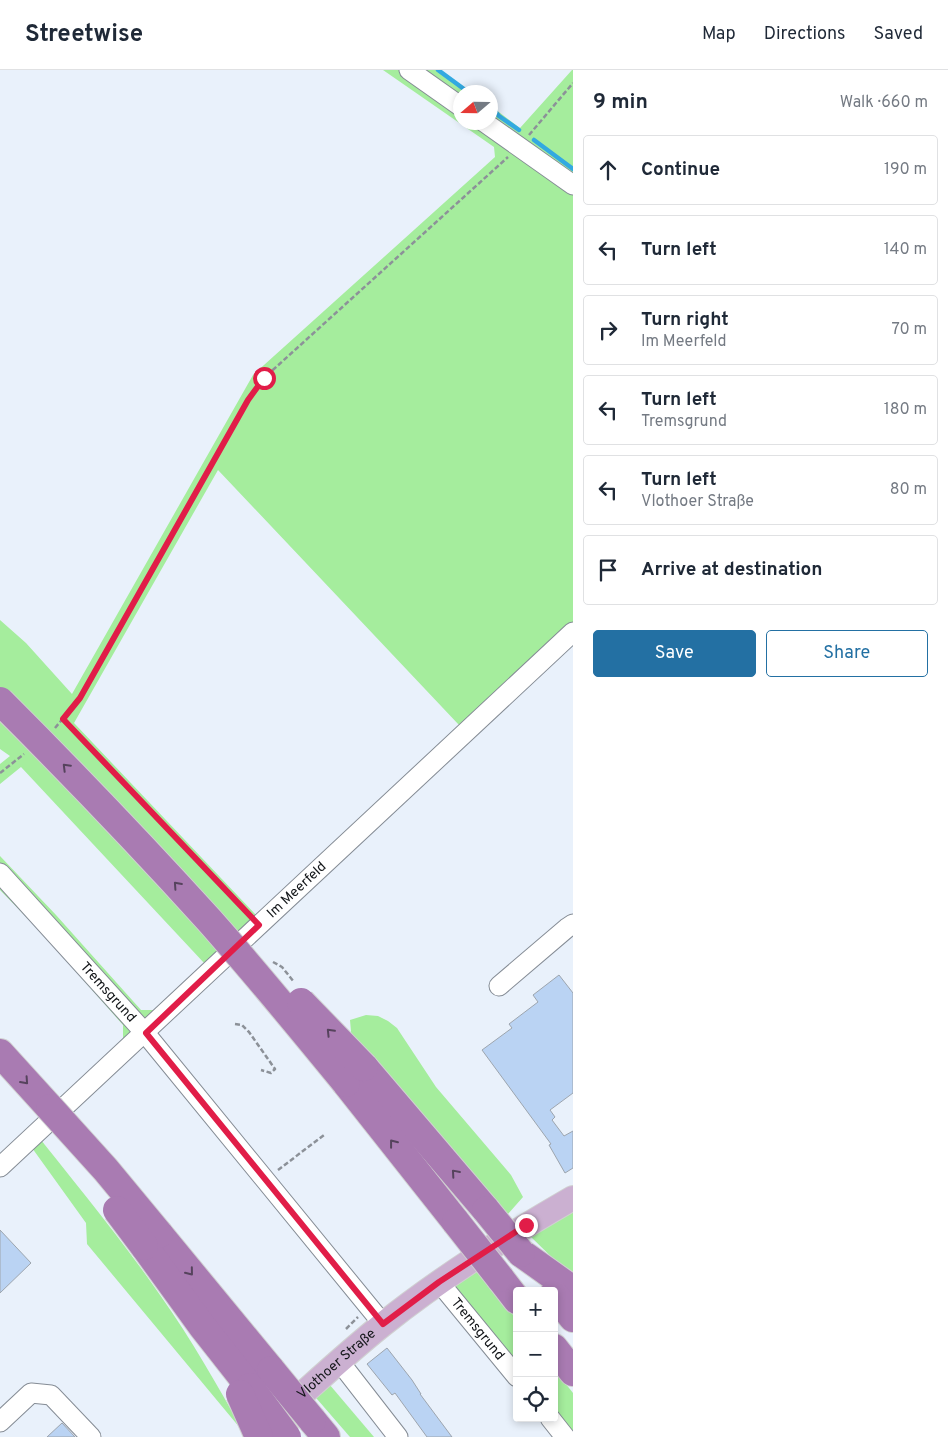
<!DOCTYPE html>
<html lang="en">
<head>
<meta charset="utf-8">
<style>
  :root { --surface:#fff; --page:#f2f2f3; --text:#1f2937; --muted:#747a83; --line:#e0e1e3; --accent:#2370a3 }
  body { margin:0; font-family:Overpass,sans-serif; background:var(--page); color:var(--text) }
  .controls { position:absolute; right:15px; bottom:15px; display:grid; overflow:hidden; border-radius:5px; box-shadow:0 2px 8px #0003 }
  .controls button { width:45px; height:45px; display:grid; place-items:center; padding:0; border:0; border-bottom:1px solid var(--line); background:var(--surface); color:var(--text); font:25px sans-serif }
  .compass { position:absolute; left:453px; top:15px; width:45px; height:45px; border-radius:50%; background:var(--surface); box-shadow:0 2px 8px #0003; rotate:250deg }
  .stop { position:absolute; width:15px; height:15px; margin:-11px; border:4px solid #e11d48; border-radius:50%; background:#fff }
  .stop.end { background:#e11d48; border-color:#fff; box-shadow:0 1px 5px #0008 }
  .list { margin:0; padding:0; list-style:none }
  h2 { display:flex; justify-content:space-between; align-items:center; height:65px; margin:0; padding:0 20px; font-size:21px }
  h2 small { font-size:16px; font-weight:400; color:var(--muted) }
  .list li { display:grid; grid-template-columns:32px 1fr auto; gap:15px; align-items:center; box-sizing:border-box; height:70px; margin:0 10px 10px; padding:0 10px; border:1px solid var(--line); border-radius:5px }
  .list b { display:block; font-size:19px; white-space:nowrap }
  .list p { margin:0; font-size:16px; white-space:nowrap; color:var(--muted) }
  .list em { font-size:16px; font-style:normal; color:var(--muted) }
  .actions { display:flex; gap:10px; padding:15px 20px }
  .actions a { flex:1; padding:11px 0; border:1px solid var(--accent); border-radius:5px; text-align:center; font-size:18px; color:var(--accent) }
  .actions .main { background:var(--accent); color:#fff }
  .icon { flex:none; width:28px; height:28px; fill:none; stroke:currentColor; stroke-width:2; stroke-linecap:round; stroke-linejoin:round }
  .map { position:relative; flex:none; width:573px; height:1367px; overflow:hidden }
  header { display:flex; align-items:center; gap:30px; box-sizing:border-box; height:70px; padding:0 25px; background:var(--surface); border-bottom:1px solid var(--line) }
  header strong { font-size:24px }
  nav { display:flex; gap:28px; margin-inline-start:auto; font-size:18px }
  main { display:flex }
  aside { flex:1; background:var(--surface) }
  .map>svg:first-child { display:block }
</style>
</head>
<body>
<header>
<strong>Streetwise</strong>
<nav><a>Map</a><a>Directions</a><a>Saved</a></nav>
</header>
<main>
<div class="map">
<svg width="573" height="1367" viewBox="0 0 573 1367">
  <rect width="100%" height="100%" fill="#e9f1fb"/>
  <!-- green -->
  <g fill="#a5ed9d" fill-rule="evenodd">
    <path d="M383,0h57l31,22h-11v30h30l1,-16 29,22 52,-58h1v572l-368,322 -184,-197 -21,17v-20l10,-8 -10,-7v-129l26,23 46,51 181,-319 242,-218 -1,-10zM218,400l241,255 -203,190 -182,-192z"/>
    <polygon points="0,786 56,845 141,940 155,940 123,970 123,955 40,861 0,820"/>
    <polygon points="366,945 378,946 388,951 397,958 436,1017 511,1105 523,1127 507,1145 352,973 350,950"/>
    <path d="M30,1056c44,56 90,111 130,169 32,45 58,92 85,139l1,3h-3l2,-3 -158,-190 -1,-21 -64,-89z"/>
    <polygon points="573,1136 573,1208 529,1165"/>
    <polygon points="469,1189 517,1250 517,1302 440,1206"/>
    <polygon points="554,1299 573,1323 573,1367 554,1348"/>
    <polygon points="318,1301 374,1367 350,1367 304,1314"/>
  </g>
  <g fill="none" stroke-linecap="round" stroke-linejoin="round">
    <!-- stream -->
    <g stroke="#33a9e1" stroke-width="4.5">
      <polyline points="438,0 468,22"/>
      <polyline points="490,36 499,46 519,60"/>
      <polyline points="534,70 573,99"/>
    </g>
  </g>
  <!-- building -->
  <g fill="#bad3f3" stroke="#9da5ae">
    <polygon points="559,905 573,923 573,1023 550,1040 555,1047 552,1050 564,1066 573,1061 573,1098 565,1103 549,1075 551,1074 482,980 512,958 509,954 538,932 533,925"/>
    <polygon points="0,1160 31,1193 0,1223"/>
    <polygon points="387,1278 412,1310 421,1324 420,1324 452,1367 427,1367 395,1323 392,1325 367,1294"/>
    <polygon points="62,1353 75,1367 47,1367"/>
  </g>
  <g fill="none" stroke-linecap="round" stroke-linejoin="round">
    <defs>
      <g id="minor">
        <polyline points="409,0 460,36"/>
        <polyline points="484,52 573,115"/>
        <path id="s1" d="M0,803l145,160 238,291"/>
        <polyline points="499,916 567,858 573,854"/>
        <path id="s2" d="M0,1097l573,-535"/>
        <path id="s3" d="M439,1212l78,95"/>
        <polyline points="339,1291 398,1367"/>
        <polyline points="550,1348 565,1367"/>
        <polyline points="0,1352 31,1323 51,1325 91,1367"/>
      </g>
      <g id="major">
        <path id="s4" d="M281,1343c34,-30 66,-60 101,-88 60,-48 125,-89 191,-127"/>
      </g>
      <g id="highway">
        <polyline points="0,983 50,1038"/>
        <polyline points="364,997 486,1140"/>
        <polyline points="346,1013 456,1152"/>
        <polyline points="159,1164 271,1300"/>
        <polyline points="144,1176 202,1256 250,1317"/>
        <polyline points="521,1183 573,1220"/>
        <polyline points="500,1208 517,1230"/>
        <polyline points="554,1224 573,1248"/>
        <polyline points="554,1278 573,1302"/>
        <polyline points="312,1350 326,1367"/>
      </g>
    </defs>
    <!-- minor casing -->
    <use href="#minor" stroke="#858c95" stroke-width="21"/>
    <!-- major casing -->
    <use href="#major" stroke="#d0d0d1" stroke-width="26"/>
    <!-- highway casing -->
    <use href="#highway" stroke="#d0d0d1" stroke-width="30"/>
    <!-- path -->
    <g stroke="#8c9198" stroke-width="2.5" stroke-dasharray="5 2.5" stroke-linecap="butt">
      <polyline points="529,65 573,13"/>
      <polyline points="63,649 248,844"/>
      <polyline points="55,658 80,628 247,330 264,308 508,87"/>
      <polyline points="0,703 24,684"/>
      <polyline points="273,892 282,897 294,912"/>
      <polyline points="235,954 242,955 249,962 275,999 271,1003 261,1000"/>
      <polyline points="278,1100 324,1065"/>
      <polyline points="346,1259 358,1247"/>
    </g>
    <!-- minor -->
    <use href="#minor" stroke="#fff" stroke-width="19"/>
    <!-- major -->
    <use href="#major" stroke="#cbb0d1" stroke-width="24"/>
    <!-- highway -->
    <use href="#highway" stroke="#a97bb2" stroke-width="28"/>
    <defs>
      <g id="highway-bridge">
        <path d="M0,631c71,71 141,144 209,219 47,53 92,108 137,163"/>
        <polyline points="301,932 364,997"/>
        <polyline points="50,1038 106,1100 159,1164"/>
        <polyline points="117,1140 144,1176"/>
        <polyline points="486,1140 521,1183"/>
        <polyline points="456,1152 500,1208"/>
        <polyline points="271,1300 312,1350"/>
        <polyline points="250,1317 287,1367"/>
        <polyline points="240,1324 259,1367"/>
      </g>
    </defs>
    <!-- highway-bridge casing -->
    <use href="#highway-bridge" stroke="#d0d0d1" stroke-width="30" stroke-linecap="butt"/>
    <!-- highway-bridge -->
    <use href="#highway-bridge" stroke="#a97bb2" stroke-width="28"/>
  </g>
  <!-- one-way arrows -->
  <defs><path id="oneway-chevron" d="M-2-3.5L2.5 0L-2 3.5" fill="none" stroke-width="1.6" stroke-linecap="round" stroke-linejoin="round" transform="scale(1.25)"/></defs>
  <g stroke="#56435d">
    <use href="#oneway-chevron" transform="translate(66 697) rotate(-135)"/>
    <use href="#oneway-chevron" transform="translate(177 815) rotate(-132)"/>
    <use href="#oneway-chevron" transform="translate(330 962) rotate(-134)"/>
    <use href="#oneway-chevron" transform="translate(25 1011) rotate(48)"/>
    <use href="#oneway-chevron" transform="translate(393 1073) rotate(-128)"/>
    <use href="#oneway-chevron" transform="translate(455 1103) rotate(-131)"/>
    <use href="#oneway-chevron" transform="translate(190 1202) rotate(51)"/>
  </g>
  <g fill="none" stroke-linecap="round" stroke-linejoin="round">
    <!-- route -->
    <polyline stroke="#e11d48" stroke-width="6" points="264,308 248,330 80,628 63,649 259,855 146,963 383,1254 439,1212 526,1155"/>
  </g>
  <g text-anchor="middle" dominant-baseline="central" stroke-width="4" stroke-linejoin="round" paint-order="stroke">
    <!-- street labels -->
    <g font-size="14" fill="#121518" stroke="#fff">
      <text stroke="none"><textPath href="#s2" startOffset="406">Im Meerfeld</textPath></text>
      <text stroke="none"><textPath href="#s1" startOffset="161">Tremsgrund</textPath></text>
      <text stroke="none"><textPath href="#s3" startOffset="61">Tremsgrund</textPath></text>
      <text stroke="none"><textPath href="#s4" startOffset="74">Vlothoer Straße</textPath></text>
    </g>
  </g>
</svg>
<div class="controls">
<button>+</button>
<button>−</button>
<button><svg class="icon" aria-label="locate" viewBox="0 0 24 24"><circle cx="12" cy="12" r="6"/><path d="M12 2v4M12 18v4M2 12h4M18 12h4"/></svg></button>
</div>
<svg class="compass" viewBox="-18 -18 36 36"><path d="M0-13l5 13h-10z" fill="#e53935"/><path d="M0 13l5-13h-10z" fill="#747a83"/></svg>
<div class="stop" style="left:264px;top:308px"></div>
<div class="stop end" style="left:526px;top:1155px"></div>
</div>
<aside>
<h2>9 min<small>Walk · 660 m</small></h2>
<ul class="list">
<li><svg class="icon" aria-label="ahead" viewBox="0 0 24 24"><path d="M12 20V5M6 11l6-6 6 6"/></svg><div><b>Continue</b></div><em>190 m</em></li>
<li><svg class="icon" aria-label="left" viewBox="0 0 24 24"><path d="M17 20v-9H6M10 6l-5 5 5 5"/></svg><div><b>Turn left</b></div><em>140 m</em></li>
<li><svg class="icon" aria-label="right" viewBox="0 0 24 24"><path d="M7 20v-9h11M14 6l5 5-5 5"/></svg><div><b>Turn right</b><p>Im Meerfeld</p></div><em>70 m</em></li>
<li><svg class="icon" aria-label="left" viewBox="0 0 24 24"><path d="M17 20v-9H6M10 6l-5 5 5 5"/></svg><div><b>Turn left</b><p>Tremsgrund</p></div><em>180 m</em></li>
<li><svg class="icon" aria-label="left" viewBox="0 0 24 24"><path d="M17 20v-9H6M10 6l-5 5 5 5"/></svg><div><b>Turn left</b><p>Vlothoer Straße</p></div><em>80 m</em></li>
<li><svg class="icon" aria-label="arrive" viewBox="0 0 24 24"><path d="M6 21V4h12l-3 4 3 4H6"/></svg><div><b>Arrive at destination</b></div></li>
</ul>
<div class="actions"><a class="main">Save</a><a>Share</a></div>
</aside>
</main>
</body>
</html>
